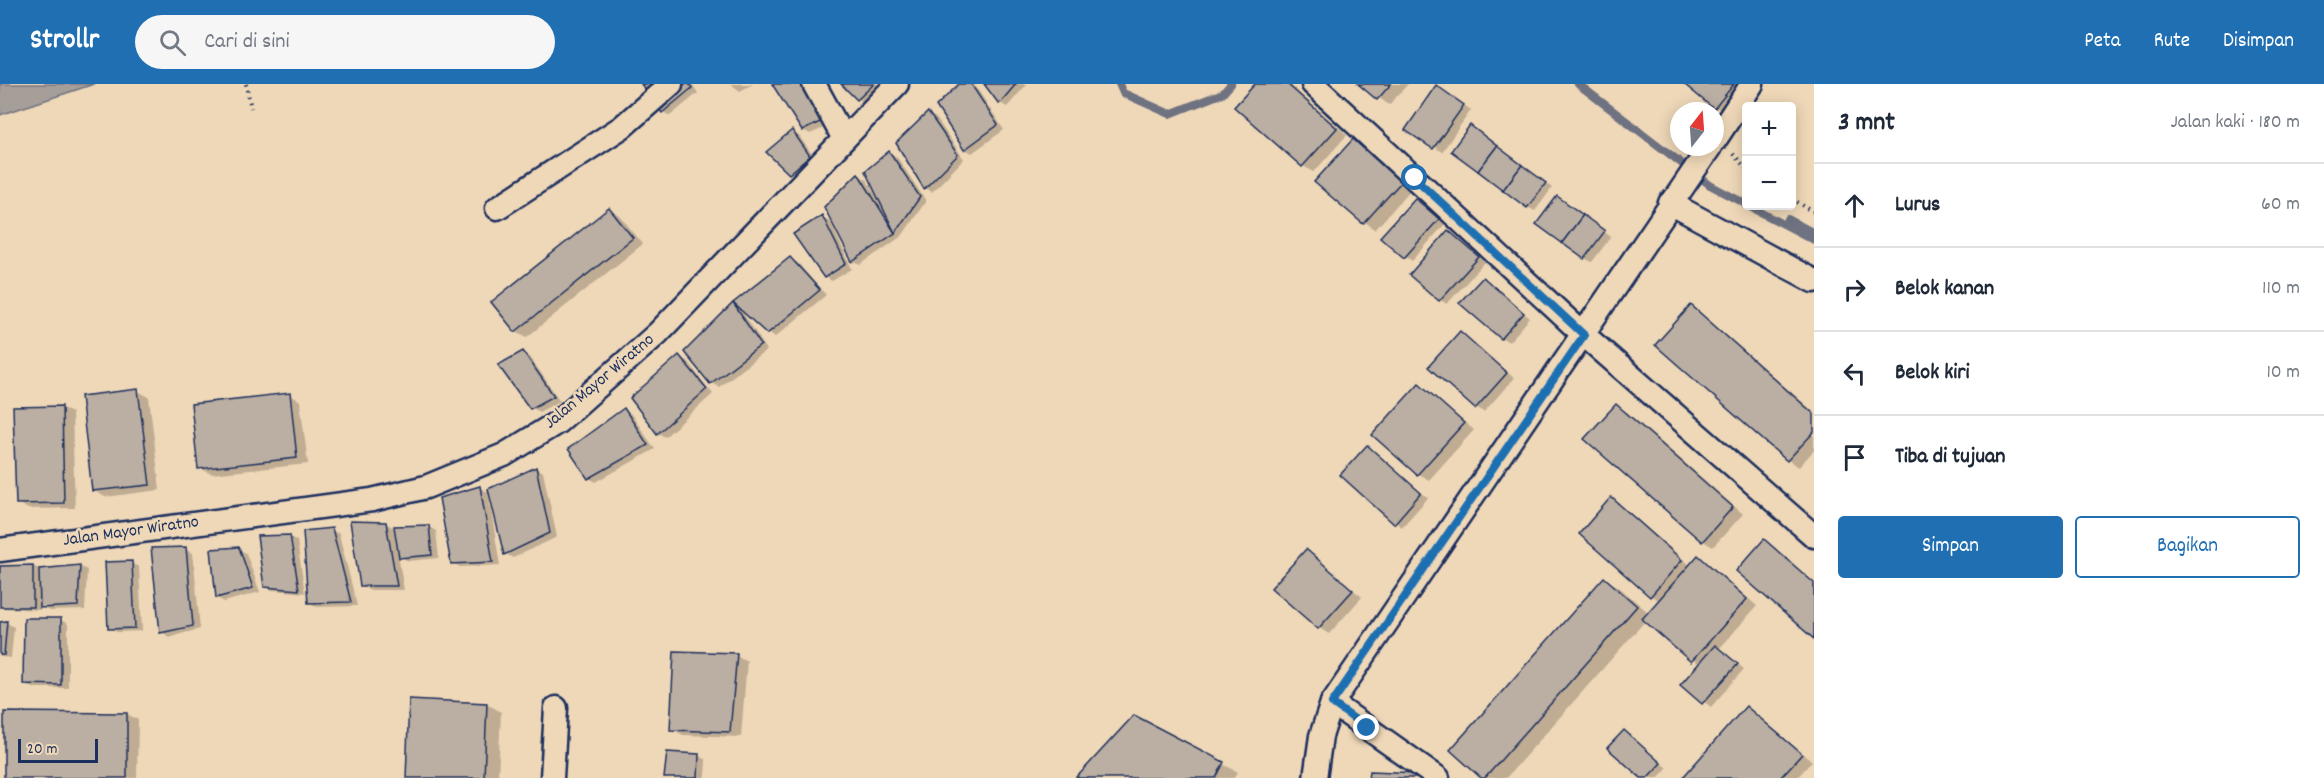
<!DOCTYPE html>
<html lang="id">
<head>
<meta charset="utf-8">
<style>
  :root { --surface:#fff; --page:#f6f6f7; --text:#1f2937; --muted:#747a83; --line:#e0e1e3; --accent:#1f6fb2 }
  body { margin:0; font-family:Dekko,sans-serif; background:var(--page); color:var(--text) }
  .controls { position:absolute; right:18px; top:18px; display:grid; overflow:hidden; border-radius:6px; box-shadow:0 3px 15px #0003 }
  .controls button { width:54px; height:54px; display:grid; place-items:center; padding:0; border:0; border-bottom:2px solid var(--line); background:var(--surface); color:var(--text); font:30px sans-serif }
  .compass { position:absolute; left:1670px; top:18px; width:54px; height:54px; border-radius:50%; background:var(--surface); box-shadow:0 3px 15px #0003; rotate:17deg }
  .scale { position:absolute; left:18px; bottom:15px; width:80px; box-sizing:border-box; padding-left:6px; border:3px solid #1b2f5e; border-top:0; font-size:16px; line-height:21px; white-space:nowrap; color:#1b2f5e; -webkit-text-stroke:4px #efd8b8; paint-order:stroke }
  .stop { position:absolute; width:18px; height:18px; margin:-14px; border:4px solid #1f6fb2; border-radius:50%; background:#fff }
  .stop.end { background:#1f6fb2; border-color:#fff; box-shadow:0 2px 6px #0008 }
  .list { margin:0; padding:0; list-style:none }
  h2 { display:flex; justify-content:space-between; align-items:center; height:78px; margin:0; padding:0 24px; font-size:26px }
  h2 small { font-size:20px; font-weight:400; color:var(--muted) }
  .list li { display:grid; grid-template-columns:39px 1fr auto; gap:18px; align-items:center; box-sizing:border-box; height:84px; padding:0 24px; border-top:2px solid var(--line) }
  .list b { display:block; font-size:22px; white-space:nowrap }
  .list em { font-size:20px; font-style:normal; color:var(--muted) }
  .actions { display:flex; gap:12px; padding:18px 24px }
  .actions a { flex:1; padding:14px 0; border:2px solid var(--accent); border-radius:6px; text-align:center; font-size:21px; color:var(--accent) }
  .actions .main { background:var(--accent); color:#fff }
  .icon { flex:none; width:33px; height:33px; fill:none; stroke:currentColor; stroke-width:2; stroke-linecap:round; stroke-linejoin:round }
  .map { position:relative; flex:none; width:1814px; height:694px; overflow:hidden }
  header { display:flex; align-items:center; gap:36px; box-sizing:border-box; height:84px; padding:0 30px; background:var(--accent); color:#fff }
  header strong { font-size:28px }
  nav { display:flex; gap:33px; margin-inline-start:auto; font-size:21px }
  .search { width:420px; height:54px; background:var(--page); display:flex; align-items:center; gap:15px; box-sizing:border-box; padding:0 21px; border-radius:33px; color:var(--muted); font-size:22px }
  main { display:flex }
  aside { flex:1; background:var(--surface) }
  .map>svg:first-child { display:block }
</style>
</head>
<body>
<header>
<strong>Strollr</strong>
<div class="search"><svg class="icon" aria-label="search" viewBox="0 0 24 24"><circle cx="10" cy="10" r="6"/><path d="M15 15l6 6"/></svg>Cari di sini</div>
<nav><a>Peta</a><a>Rute</a><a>Disimpan</a></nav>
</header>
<main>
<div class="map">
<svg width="1814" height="694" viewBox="0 0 1814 694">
  <rect width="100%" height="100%" fill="#efd8b8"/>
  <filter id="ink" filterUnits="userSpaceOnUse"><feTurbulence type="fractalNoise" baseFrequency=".0167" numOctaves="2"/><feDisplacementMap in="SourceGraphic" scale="12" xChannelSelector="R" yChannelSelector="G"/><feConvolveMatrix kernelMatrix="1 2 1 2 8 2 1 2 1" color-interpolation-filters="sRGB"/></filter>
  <g filter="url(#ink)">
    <!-- water -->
    <polygon fill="#a69e99" stroke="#6e7281" stroke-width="1.5" points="0,0 94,0 0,31"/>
    <!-- shadow -->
    <g fill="#0003">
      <polygon points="643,0 692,0 698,9 670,32 663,28"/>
      <polygon points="731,0 753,0 740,7"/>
      <polygon points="773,0 831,41 810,50 803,46"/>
      <polygon points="844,0 891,0 869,21 858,15"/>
      <polygon points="961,0 974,0 1004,46 972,69 965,65"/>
      <polygon points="986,0 1027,0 1007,23 1000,19"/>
      <polygon points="1257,0 1289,0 1347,51 1314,88 1303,82 1236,23"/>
      <polygon points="1360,0 1408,0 1389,21"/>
      <polygon points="1687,0 1744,0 1723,28"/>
      <polygon points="1444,7 1471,26 1442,68 1407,45"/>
      <polygon points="928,30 936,34 964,75 932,108 925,104 898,59"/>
      <polygon points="1478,47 1552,104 1535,127 1527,123"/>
      <polygon points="792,48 799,52 816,76 797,93 789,89"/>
      <polygon points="1353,57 1411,105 1375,146 1317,97"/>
      <polygon points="890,69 897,73 926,117 902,152 860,181 853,177 858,91 866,95 876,111 878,110"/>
      <polygon points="1416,116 1445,140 1412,177 1405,172"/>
      <polygon points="1564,118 1611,153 1592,178 1584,174"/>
      <polygon points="609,126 620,132 643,160 527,253 516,247"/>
      <polygon points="822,133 830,137 852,185 832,197 825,193"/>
      <polygon points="1449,148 1485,178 1447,220 1440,216"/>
      <polygon points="790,175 798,179 826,211 775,253 741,226 767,266 719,303 711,299 686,268 734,220"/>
      <polygon points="1483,195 1530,234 1509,258 1502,254"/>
      <polygon points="1691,223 1702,230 1814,328 1814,366 1799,383 1788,376 1658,261"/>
      <polygon points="1461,249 1514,294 1484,328 1476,323"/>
      <polygon points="523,269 530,273 560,317 539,328 531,323"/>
      <polygon points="680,273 687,277 713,310 665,353 658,349"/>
      <polygon points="1419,301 1474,346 1429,396 1418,390"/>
      <polygon points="138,307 149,313 160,406 105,413 94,407"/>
      <polygon points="289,310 300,317 308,380 211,390 200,384"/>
      <polygon points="1616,322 1627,328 1743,430 1713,463 1703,457"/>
      <polygon points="61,323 72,329 75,424 28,425 17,419"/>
      <polygon points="624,326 631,330 655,365 596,398 589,394"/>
      <polygon points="1367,363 1428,414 1402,443 1395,438"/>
      <polygon points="536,384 543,388 557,453 513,474 506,470"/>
      <polygon points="480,404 488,408 500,481 460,483 453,479"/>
      <polygon points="1612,415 1622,422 1691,482 1698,473 1709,480 1757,522 1719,565 1744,585 1711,623 1682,601 1700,581 1646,536 1506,694 1484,694 1605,495 1619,503 1649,529 1660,517 1651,512"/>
      <polygon points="385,439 396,445 429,443 436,447 439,474 408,477 398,471 404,506 369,506 362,501"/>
      <polygon points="331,446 339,450 357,522 317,523 309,518"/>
      <polygon points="290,453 297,457 305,509 272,506 265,502"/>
      <polygon points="1764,457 1814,498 1814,553"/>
      <polygon points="185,465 193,469 200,545 169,553 162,548"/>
      <polygon points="238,465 246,469 260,508 224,518 217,514"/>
      <polygon points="1306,467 1362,513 1329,550 1319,544"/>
      <polygon points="131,479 139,483 142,547 117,548 110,544"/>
      <polygon points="33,482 41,486 79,482 87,486 85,526 49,527 40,522 40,526 0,524 0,483"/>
      <polygon points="61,536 68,540 68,604 32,604 24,599"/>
      <polygon points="0,539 7,539 14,543 11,574 0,573"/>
      <polygon points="736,571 747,577 741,653 683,651 672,645"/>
      <polygon points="410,617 487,620 501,628 498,694 407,694"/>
      <polygon points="1746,623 1812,677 1797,694 1688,694"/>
      <polygon points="127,630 138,636 137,694 6,694"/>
      <polygon points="1134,633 1238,688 1234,694 1078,694"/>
      <polygon points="1624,648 1667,684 1658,694 1643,694"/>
      <polygon points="668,670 699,672 706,676 705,694 666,694"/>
    </g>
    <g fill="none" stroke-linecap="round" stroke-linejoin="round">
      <!-- stream -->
      <g stroke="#6e7281" stroke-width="8">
        <polyline points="1119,0 1123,9 1170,30 1223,9 1231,0"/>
        <polyline points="1578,0 1710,101 1746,120"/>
        <polyline points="1749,122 1814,156"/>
        <polyline points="1788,135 1814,149"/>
      </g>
    </g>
    <!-- building -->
    <g fill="#bbaea2" stroke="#1b2f5e" stroke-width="1.5">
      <polygon points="641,0 689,0 692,4 662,29"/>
      <polygon points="772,0 804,0 824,36 802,47"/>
      <polygon points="841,0 874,0 857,16"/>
      <polygon points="959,0 971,0 998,41 964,66 936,22"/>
      <polygon points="984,0 1016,0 999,20"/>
      <polygon points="1255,0 1287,0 1337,44 1302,83 1234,23"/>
      <polygon points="1358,0 1391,0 1377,16"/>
      <polygon points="1684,0 1734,0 1714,25"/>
      <polygon points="1436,1 1464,21 1433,65 1405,46"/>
      <polygon points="928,28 958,71 924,105 896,59"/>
      <polygon points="1470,41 1497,62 1478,87 1451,67"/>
      <polygon points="792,46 810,72 789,90 766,68"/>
      <polygon points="1353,55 1401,98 1363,140 1314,98"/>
      <polygon points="1497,62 1522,81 1503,106 1478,87"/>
      <polygon points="889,67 920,113 895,149 865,87"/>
      <polygon points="1522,81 1546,99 1527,124 1503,106"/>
      <polygon points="858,89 895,149 852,178 824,123"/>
      <polygon points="1557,112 1583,131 1562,159 1536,140"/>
      <polygon points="1415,114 1439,135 1404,174 1380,153"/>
      <polygon points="609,124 633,154 515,248 491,218"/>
      <polygon points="822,131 846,180 824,194 793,150"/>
      <polygon points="1583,131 1605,147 1584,175 1562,159"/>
      <polygon points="1448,146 1479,173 1439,217 1409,191"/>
      <polygon points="790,173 820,206 767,250 733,219"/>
      <polygon points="1483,193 1524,229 1501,255 1459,219"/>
      <polygon points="733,219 761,261 710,300 684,268"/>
      <polygon points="1691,221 1814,330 1814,348 1787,377 1655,261"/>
      <polygon points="1460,247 1507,289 1475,325 1428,283"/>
      <polygon points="523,267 554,312 530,325 498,281"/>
      <polygon points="679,271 707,305 657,350 630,314"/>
      <polygon points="1419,299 1464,339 1417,391 1372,351"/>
      <polygon points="138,305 150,401 92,407 81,312"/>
      <polygon points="290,309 297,374 198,385 191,320"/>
      <polygon points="1616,320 1733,423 1702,458 1584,355"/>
      <polygon points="62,322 64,419 16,420 13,323"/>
      <polygon points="624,324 648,361 588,395 568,365"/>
      <polygon points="1367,361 1421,409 1394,440 1340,391"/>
      <polygon points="536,383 550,449 504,471 488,405"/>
      <polygon points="480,402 493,478 451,480 439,414"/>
      <polygon points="1611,413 1682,476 1650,513 1579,450"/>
      <polygon points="350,437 386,438 397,502 360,502"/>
      <polygon points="429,441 432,471 399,474 394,442"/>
      <polygon points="332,444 351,518 308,519 303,447"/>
      <polygon points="290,451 299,506 264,503 257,452"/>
      <polygon points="1764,455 1814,499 1814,555 1736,487"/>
      <polygon points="186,463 193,542 160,549 151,464"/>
      <polygon points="239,463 253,504 216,514 211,465"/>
      <polygon points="1306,465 1353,506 1318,545 1271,504"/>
      <polygon points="1698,471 1747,515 1691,578 1642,535"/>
      <polygon points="132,477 135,544 108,545 105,478"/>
      <polygon points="33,481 33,523 0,523 0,482"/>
      <polygon points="80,481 78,522 40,524 39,485"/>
      <polygon points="1604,493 1637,522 1485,694 1481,694 1450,666"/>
      <polygon points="24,534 61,534 61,601 23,600"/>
      <polygon points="7,537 4,571 0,571 0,538"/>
      <polygon points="1715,561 1738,580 1702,620 1680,601"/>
      <polygon points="674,567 737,569 730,648 670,646"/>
      <polygon points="409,615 487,619 484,694 406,694"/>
      <polygon points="1746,622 1802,670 1780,694 1686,694 1684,692"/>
      <polygon points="4,628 127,629 127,694 4,694"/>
      <polygon points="1134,631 1224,678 1216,694 1076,694"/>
      <polygon points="1624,646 1661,679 1647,694 1641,694 1607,664"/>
      <polygon points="667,668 699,670 698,694 664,694"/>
      <polygon points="1370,687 1420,689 1420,694 1369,694"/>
    </g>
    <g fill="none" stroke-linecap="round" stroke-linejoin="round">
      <defs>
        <g id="street">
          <polyline points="814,0 843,53"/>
          <polyline points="1313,0 1584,251 1814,452"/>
          <polyline points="1715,56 1752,0"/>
          <polyline points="1670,119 1814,197"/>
          <polyline points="497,124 622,43 671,0"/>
          <polyline points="0,466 372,416 426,403 504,371 558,338 658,249 897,0"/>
          <polyline points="1332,619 1438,694"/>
          <polyline points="552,694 556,624"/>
          <polyline points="1315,694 1321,652 1332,619 1710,63"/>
        </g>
      </defs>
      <!-- street casing -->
      <use href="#street" stroke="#1b2f5e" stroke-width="27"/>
      <!-- path -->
      <g stroke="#1b2f5e" stroke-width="4" stroke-dasharray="1.5 4.5" stroke-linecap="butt">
        <polyline points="246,0 251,24"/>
        <polyline points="1733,70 1746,84"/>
        <polyline points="1792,115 1814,128"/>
      </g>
      <!-- street -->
      <use href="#street" stroke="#efd8b8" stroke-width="22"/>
    </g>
  </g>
  <g fill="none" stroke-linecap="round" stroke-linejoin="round" filter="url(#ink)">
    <!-- route -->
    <polyline stroke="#1f6fb2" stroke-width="8" points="1367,644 1332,619 1584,251 1415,94"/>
  </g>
  <g text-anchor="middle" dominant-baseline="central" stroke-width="5" stroke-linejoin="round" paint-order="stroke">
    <!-- street labels -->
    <g font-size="18" fill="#1b2f5e" stroke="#efd8b8">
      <text transform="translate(600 298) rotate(-40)">Jalan Mayor Wiratno</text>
      <text transform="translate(131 448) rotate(-8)">Jalan Mayor Wiratno</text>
    </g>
  </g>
</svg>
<div class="controls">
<button>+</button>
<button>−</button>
</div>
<svg class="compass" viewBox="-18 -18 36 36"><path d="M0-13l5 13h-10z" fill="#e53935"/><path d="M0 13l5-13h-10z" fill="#747a83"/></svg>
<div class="scale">20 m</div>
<div class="stop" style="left:1415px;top:94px"></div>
<div class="stop end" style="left:1367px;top:644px"></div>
</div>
<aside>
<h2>3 mnt<small>Jalan kaki · 180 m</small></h2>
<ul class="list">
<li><svg class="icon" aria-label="ahead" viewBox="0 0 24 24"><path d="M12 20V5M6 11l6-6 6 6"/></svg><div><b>Lurus</b></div><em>60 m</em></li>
<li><svg class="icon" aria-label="right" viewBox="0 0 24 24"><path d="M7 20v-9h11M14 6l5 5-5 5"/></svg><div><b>Belok kanan</b></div><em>110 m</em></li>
<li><svg class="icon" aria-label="left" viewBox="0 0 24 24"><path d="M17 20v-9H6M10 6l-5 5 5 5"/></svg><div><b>Belok kiri</b></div><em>10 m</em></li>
<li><svg class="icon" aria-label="arrive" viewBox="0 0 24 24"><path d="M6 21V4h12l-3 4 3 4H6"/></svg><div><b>Tiba di tujuan</b></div></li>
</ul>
<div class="actions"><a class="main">Simpan</a><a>Bagikan</a></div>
</aside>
</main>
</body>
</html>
